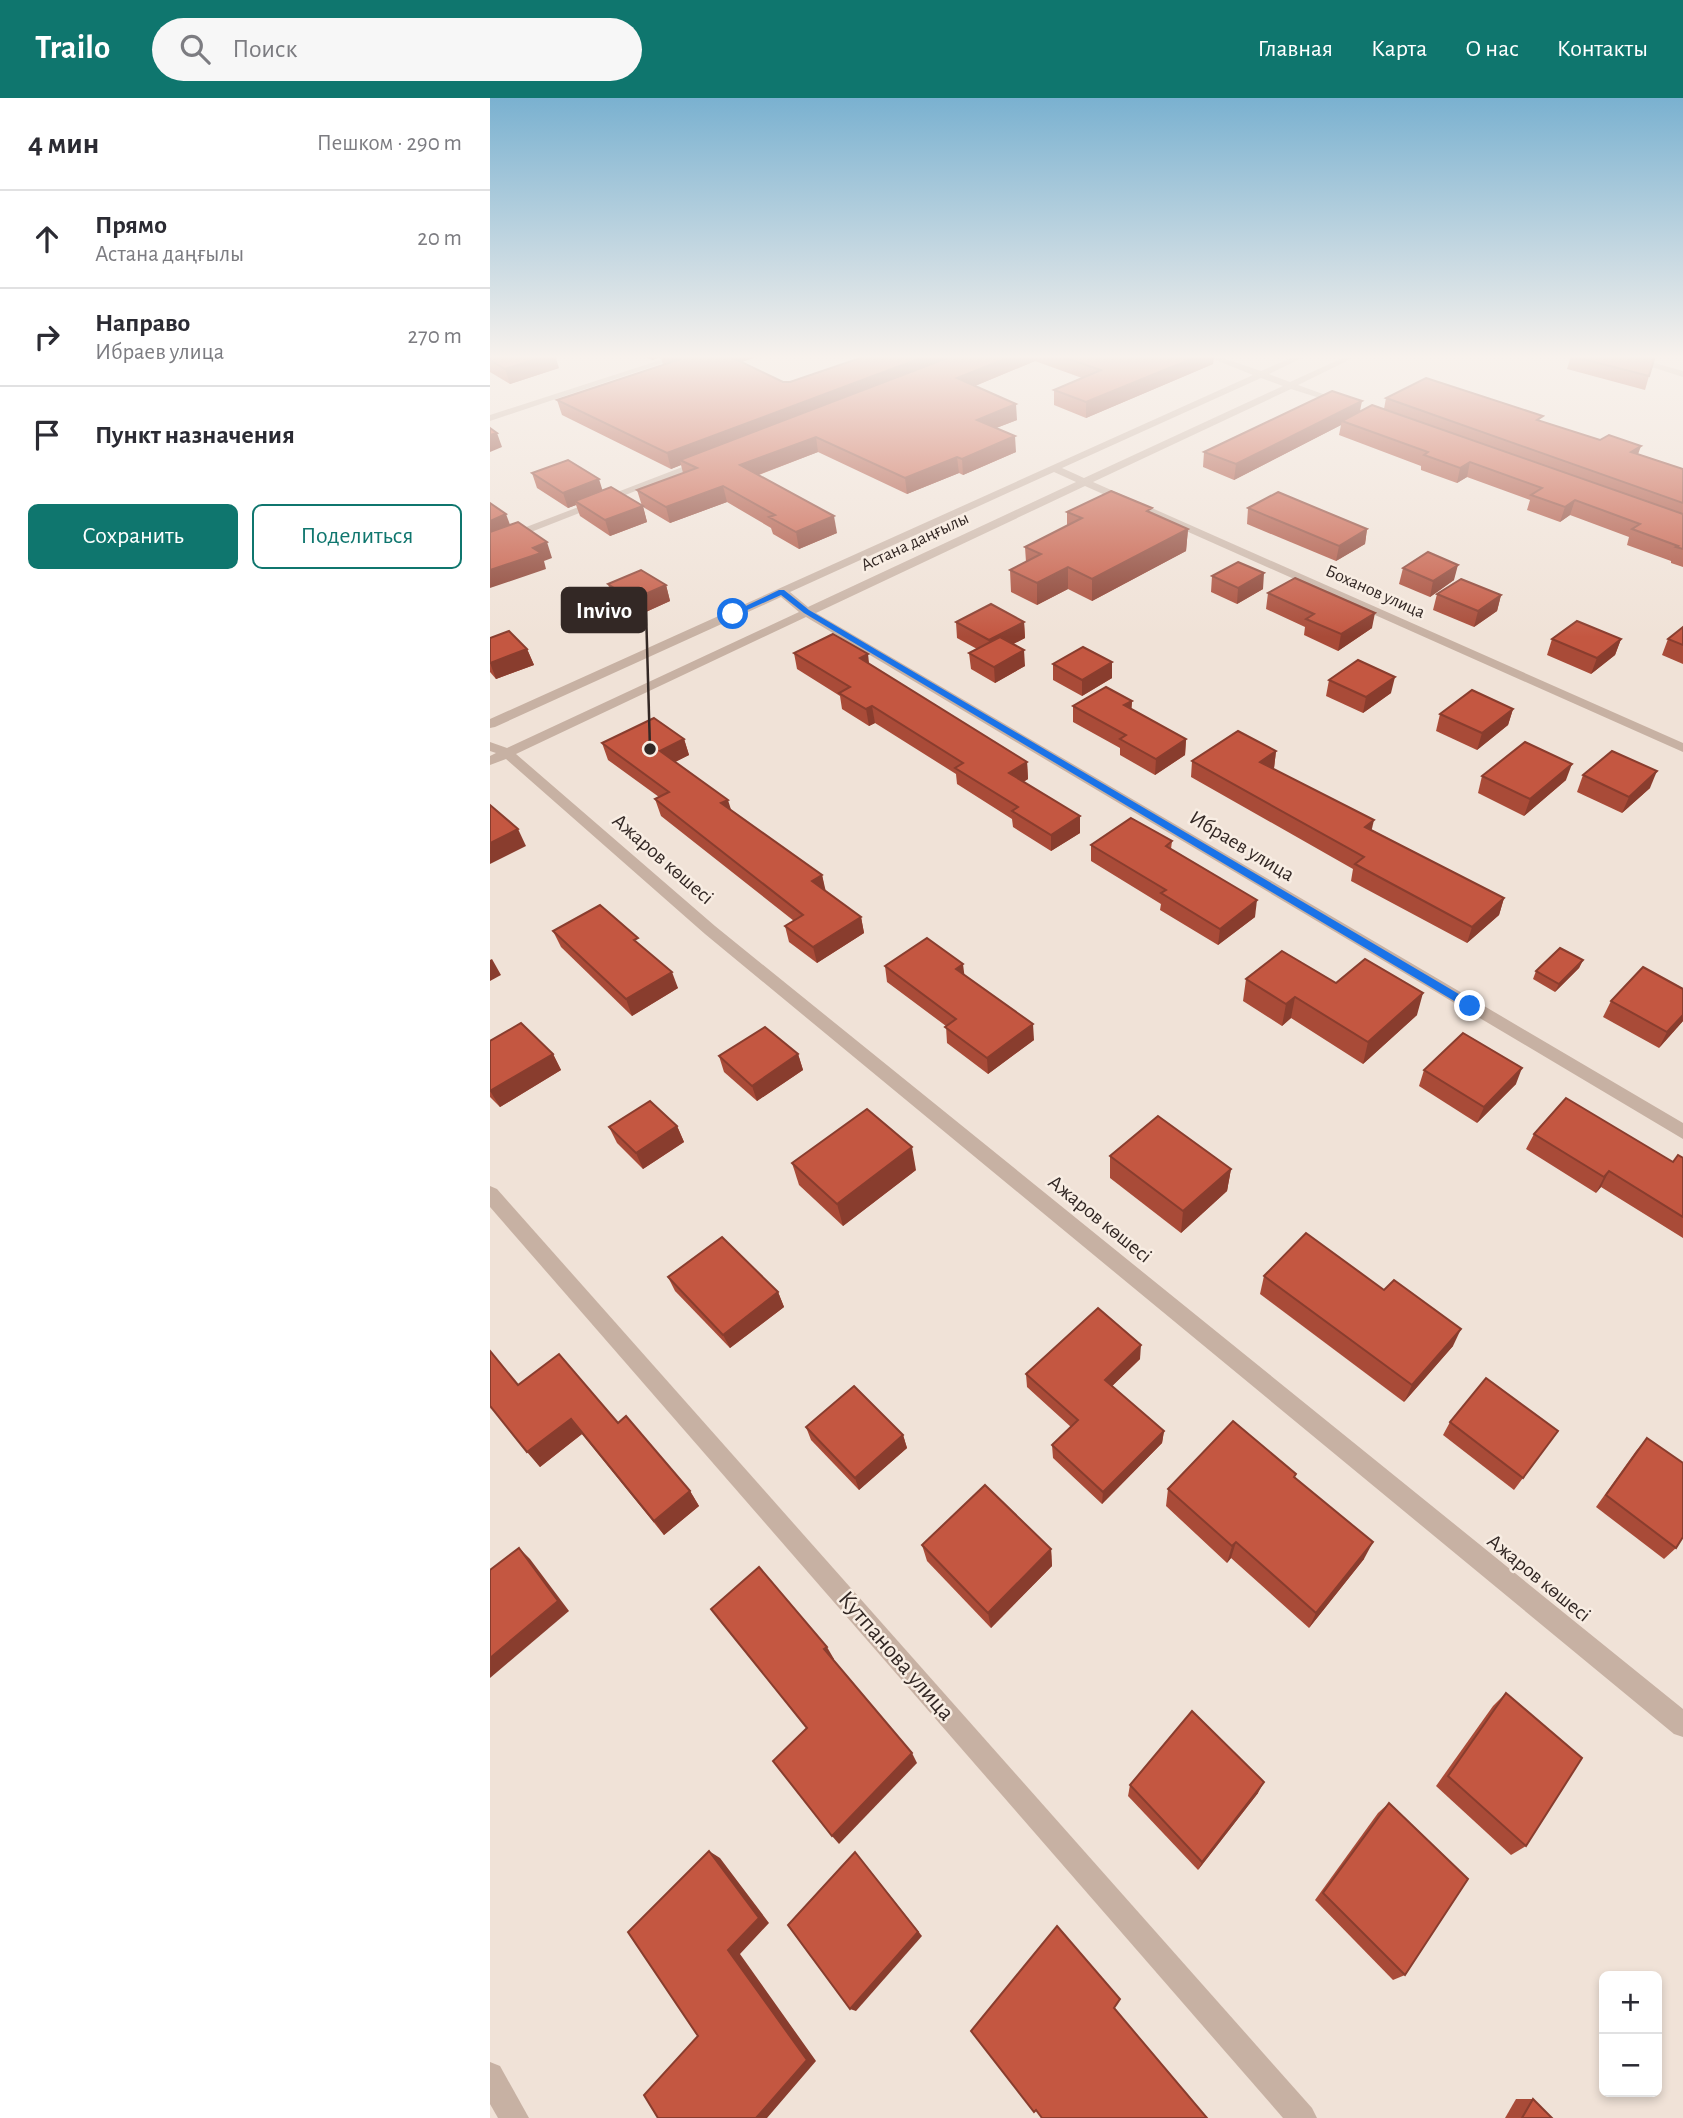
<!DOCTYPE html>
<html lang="ru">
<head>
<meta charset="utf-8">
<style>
  :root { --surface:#fff; --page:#f7f7f7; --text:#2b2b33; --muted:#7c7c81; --line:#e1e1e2; --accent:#0f766e }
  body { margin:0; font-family:"Alegreya Sans",sans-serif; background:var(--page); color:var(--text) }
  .controls { position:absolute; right:21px; bottom:21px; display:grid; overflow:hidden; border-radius:10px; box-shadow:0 4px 10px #0003 }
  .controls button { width:63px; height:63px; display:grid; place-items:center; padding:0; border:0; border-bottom:2px solid var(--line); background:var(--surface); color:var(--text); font:35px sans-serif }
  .stop { position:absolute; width:21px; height:21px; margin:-16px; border:5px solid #1a73e8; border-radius:50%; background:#fff }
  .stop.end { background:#1a73e8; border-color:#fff; box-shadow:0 2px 7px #0008 }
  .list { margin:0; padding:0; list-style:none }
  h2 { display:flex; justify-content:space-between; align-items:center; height:91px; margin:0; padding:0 28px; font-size:30px }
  h2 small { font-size:23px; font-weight:400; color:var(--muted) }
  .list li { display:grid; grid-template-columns:46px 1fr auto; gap:21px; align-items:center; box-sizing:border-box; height:98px; padding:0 28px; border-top:2px solid var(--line) }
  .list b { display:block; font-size:26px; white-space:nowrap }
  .list p { margin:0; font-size:23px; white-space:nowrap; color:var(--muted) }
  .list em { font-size:23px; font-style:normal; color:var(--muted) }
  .actions { display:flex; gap:14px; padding:21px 28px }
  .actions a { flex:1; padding:16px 0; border:2px solid var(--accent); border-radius:10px; text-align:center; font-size:24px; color:var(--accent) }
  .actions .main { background:var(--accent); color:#fff }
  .icon { flex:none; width:38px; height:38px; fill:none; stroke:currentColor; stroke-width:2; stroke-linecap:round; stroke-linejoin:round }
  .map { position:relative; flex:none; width:1193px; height:2020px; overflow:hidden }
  header { display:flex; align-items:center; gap:42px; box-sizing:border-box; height:98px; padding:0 35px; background:var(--accent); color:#fff }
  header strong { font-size:33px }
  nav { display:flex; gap:38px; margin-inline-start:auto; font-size:24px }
  .search { width:490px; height:63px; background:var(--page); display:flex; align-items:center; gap:18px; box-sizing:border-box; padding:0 24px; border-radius:38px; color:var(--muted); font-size:26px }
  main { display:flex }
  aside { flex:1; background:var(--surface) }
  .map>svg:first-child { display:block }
</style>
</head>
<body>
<header>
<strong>Trailo</strong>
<div class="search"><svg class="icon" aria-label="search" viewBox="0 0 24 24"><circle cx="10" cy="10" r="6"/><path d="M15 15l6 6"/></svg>Поиск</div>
<nav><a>Главная</a><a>Карта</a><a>О нас</a><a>Контакты</a></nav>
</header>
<main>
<aside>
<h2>4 мин<small>Пешком · 290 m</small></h2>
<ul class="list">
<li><svg class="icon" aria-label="ahead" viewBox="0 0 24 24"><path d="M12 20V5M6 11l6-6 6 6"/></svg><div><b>Прямо</b><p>Астана даңғылы</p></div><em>20 m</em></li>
<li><svg class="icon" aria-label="right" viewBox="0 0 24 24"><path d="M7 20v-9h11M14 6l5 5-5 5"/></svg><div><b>Направо</b><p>Ибраев улица</p></div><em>270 m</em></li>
<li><svg class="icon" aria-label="arrive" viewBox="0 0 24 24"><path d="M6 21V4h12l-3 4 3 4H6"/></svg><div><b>Пункт назначения</b></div></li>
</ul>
<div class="actions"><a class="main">Сохранить</a><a>Поделиться</a></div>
</aside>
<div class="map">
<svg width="1193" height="2020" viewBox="0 0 1193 2020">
  <rect width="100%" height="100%" fill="#f0e2d7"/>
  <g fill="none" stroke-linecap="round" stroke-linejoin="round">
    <!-- minor -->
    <g fill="#c7b1a3" fill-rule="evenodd">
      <polygon points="186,257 197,257 0,323 0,317"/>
      <path d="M713,257h11l47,16 37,-16h10l-39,19 21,8 59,-27h10l-61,30 47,17v4l-54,-17 -198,93 590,261v9l-598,-266 -269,127 867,510v16l-877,-522 -290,137 199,172 968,783v28l-9,-3 -969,-800 -199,-175 -16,6v-9l6,-3 -6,-2v-9l17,6 292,-136 -18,-15 -286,130 -5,1v-9l763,-344zM771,280l22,8 -199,92 -22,-10zM564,374l22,10 -268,125 -18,-15z"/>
      <polygon points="1124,257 1136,257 1193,273 1193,279"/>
      <polygon points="208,363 217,365 0,450 0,443"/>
      <polygon points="0,1088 7,1091 822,2010 827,2020 793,2020 0,1109"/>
      <polygon points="0,1964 10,1968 39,2020 8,2020 0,2006"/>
    </g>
  </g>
  <!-- wall -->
  <g fill="#a94b38">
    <polygon points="0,257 69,270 20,286 0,274"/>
    <polygon points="151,257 273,257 251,264 293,284 300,284 379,257 724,257 723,266 596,320 564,307 564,292 592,280 545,263 485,288 527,322 506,330 526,354 473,377 469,375 417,396 328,354 269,377 347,435 309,451 283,436 281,430 237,404 180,425 153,409 157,424 120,438 90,418 86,407 78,410 47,390 42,375 112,392 152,408 147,392 193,375 191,367 181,371 72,317 67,302 173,267 171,259 162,262"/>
    <polygon points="1083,257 1165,257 1155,292 1077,271 1081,258"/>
    <polygon points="896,300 1051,323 1193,371 1193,469 1181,465 1181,463 1137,447 1139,439 1080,417 1070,424 1037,412 1040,402 977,379 967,385 931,372 931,368 849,337 851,327 744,382 713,369 714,354 870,313 894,311"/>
    <polygon points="758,410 877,431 875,446 846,463 757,426"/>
    <polygon points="577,414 662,415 698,431 696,453 602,503 578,491 547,507 521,494 520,472 536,464 535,449 577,428"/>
    <polygon points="913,470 964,482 940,499 909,486"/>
    <polygon points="722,478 773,491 747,506 721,494"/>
    <polygon points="118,486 176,487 180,503 147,518 123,502"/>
    <polygon points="778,495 882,530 848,553 814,537 815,529 776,511"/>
    <polygon points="947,496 1011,497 1007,513 984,529 943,512"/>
    <polygon points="466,524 534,524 535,540 523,546 535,568 505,585 481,571 479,555 487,551 467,540"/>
    <polygon points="1193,529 1193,566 1172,557 1178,541"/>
    <polygon points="0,540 37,551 44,567 6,581 0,574"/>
    <polygon points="1062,541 1131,541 1125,557 1101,576 1057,557"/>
    <polygon points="304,555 379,566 537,664 538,681 533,684 590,735 561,753 523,729 522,721 467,686 466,676 385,625 379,628 352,611 350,598 307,571"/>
    <polygon points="563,566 622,580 592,598 563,582"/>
    <polygon points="839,582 901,595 873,615 836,598"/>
    <polygon points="642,603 641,611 696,641 695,657 665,677 630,657 630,650 583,624 583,608"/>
    <polygon points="1023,611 1018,627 987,652 946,633 950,616"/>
    <polygon points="194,641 199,657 185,664 241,713 332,777 335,793 371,819 374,835 327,865 299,844 295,828 304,823 171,718 165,701 169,699 118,662 112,645"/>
    <polygon points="786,653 784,670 783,671 882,732 1014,800 1009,817 977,845 861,783 863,771 701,679 702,663"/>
    <polygon points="1093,677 1160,690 1132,715 1087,694"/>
    <polygon points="992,678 1076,682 1034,718 988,695"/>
    <polygon points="682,743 681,751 765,819 728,847 670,812 671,806 601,763 601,747"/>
    <polygon points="63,833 151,848 188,890 142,918 71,849"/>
    <polygon points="1093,862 1089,870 1065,894 1043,881 1046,873"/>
    <polygon points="395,868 544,942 498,976 457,945 456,928 397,884"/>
    <polygon points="756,881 846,885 927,917 873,966 801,920 792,928 753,903"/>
    <polygon points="1121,903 1193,923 1169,950 1113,919"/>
    <polygon points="0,943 63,956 71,972 10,1009 0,999"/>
    <polygon points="308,956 313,972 267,1003 234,974 229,958"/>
    <polygon points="934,972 1026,986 987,1025 929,988"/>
    <polygon points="187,1028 194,1044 153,1071 127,1045 119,1029"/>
    <polygon points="1044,1036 1183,1064 1193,1060 1193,1140 1111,1089 1106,1095 1036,1051"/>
    <polygon points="620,1058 741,1071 737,1093 691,1135 620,1080"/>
    <polygon points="302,1065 426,1072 353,1128 309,1087"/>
    <polygon points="774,1178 963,1248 914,1304 770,1196"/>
    <polygon points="178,1179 288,1194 294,1209 240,1250 185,1193"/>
    <polygon points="650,1261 622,1288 674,1333 672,1345 612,1406 563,1360 562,1347 581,1329 537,1289 536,1276"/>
    <polygon points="28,1287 128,1325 200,1393 209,1408 174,1437 92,1336 50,1369 2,1310 0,1311"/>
    <polygon points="960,1324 1068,1333 1024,1392 953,1337"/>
    <polygon points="316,1329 413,1337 417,1350 369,1392 321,1342"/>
    <polygon points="1157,1340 1186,1450 1174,1461 1106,1409 1146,1353"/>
    <polygon points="805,1379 874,1461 819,1530 741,1460 737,1465 676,1408 678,1391"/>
    <polygon points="432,1447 561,1451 562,1468 501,1530 437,1463"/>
    <polygon points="1016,1595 1036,1748 1021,1757 946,1688 1003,1608"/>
    <polygon points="640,1687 768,1695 708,1772 638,1698"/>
    <polygon points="899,1705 915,1877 903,1882 825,1802 888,1715"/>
    <polygon points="1026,2001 1043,2001 1062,2020 1015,2020"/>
  </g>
  <!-- shaded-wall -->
  <g fill="#893d2e">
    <polygon points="59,257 65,257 69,270 20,286 15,271"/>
    <polygon points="161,257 170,257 171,259 162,262"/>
    <polygon points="233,257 273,257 235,269"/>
    <polygon points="439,257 479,257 190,362 191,367 181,371 177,355"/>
    <polygon points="525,257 544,257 545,263 468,295 467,280"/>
    <polygon points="711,257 724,257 723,266 596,320 596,304"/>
    <polygon points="872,303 869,318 852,323 851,327 744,382 746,366"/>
    <polygon points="526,306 527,322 488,337 487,322"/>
    <polygon points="7,335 12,349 0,354 0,337"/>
    <polygon points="525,338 526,354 473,377 472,361"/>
    <polygon points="326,339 328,354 254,382 250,367"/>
    <polygon points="1151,348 1146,362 1141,354"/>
    <polygon points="467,359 469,375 417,396 415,380"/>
    <polygon points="980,364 977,379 967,385 970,370"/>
    <polygon points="109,381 114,397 85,403 86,407 78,410 73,395"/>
    <polygon points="233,388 237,404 180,425 176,409"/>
    <polygon points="1085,402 1080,417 1070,424 1075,409"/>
    <polygon points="153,408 157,424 120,438 115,422"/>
    <polygon points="16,416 22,432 0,441 0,423"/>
    <polygon points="344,418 347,435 309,451 306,434"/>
    <polygon points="698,431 696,453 602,503 602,481"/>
    <polygon points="877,431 875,446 846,463 849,448"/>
    <polygon points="57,444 62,460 54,463 56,471 0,490 0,472 43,450"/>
    <polygon points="968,467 964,482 940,499 943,483"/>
    <polygon points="578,469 578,491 547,507 547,485"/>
    <polygon points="774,475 773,491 747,506 748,490"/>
    <polygon points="176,487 180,503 147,518 142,502"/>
    <polygon points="1011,497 1007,513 984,529 988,513"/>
    <polygon points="885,515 882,530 848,553 851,536"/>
    <polygon points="534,524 535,540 500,558 499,542"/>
    <polygon points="1131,541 1125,557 1101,576 1107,560"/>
    <polygon points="37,551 44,567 6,581 0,565"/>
    <polygon points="534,552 535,568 505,585 504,569"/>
    <polygon points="378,556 380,573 370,560"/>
    <polygon points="622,564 622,580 592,598 592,582"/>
    <polygon points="905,579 901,595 873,615 876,599"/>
    <polygon points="642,603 641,619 634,607"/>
    <polygon points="382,608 385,625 379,628 376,611"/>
    <polygon points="1023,611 1018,627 987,652 992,635"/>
    <polygon points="194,641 199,657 175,669 170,653"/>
    <polygon points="696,641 695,657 665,677 666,661"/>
    <polygon points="786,653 784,670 768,681 770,664"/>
    <polygon points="537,664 538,681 520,692 519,675"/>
    <polygon points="1082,666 1076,682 1034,718 1040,701"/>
    <polygon points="1167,673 1160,690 1132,715 1139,699"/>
    <polygon points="238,702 243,718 231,705"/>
    <polygon points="590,718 590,735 561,753 561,737"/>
    <polygon points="884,722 880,739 875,729"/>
    <polygon points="28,731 36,748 0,766 0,745"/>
    <polygon points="332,777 336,794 322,783"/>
    <polygon points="1014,800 1009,817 977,845 982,829"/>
    <polygon points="767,802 765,819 728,847 730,831"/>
    <polygon points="371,819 374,835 327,865 323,849"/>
    <polygon points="2,861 11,877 0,883 0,862"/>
    <polygon points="1093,862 1089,870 1065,894 1069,886"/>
    <polygon points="473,866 475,882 466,871"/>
    <polygon points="182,874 188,890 142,918 136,901"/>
    <polygon points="933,895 927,917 873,966 878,944"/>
    <polygon points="805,899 801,920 792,928 796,906"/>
    <polygon points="1193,917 1193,923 1169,950 1177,934"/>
    <polygon points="543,926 544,942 498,976 497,960"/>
    <polygon points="63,956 71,972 10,1009 0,993"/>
    <polygon points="308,956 313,972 267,1003 262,988"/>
    <polygon points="1032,970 1026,986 987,1025 994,1009"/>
    <polygon points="187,1028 194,1044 153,1071 146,1055"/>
    <polygon points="422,1049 426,1072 353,1128 347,1106"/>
    <polygon points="741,1071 737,1093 691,1135 693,1113"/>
    <polygon points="1119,1073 1111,1089 1106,1095 1114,1079"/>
    <polygon points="288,1194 294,1209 240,1250 233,1237"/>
    <polygon points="971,1231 963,1248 914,1304 922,1287"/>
    <polygon points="651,1247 650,1261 615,1295 615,1282"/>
    <polygon points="81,1321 92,1336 50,1369 37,1354"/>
    <polygon points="674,1333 672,1345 612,1406 613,1394"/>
    <polygon points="413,1337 417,1350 369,1392 365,1380"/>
    <polygon points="200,1393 209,1408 174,1437 164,1423"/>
    <polygon points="746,1444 741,1460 737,1465 742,1448"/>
    <polygon points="883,1444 874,1461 819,1530 826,1515"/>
    <polygon points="29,1450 40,1461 79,1513 0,1580 0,1560"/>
    <polygon points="561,1451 562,1468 501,1530 498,1515"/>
    <polygon points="337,1549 344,1561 341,1564 334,1551"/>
    <polygon points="422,1655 427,1665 349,1746 342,1738"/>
    <polygon points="774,1684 768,1695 708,1772 712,1764"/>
    <polygon points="219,1753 230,1760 279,1825 250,1856 326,1963 277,2020 266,2020 238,1852"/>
    <polygon points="365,1754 432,1838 366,1913 360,1911"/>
  </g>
  <!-- building -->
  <g fill="#c45741" stroke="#893d2e" stroke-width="2">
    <polygon points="0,257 59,257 15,271 0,262"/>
    <polygon points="176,257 237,257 293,284 300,284 379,257 439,257 177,355 67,302 188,262"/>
    <polygon points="465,257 525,257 467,280 526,306 487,322 525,338 472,361 467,359 415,380 326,339 250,367 344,418 306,434 279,419 285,417 233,388 176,409 147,392 207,370 190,362"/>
    <polygon points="567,257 711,257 596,304 564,292 611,272"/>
    <polygon points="1083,257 1161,257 1165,258 1159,278 1081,258"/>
    <polygon points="936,280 1053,318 1047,322 1110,342 1119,337 1151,348 1141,354 1193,371 1193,405 896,300"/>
    <polygon points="842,293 872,303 746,366 714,354"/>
    <polygon points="882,307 1193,416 1193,451 1186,449 1188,448 1142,431 1150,426 1085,402 1075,409 1041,397 1052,390 980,364 970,370 934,357 938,354 852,323"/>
    <polygon points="0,330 7,335 0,337"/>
    <polygon points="78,362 109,381 73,395 42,375"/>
    <polygon points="121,389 153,408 115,422 85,403"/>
    <polygon points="621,393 662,410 657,413 698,431 602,481 578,469 547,485 520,472 551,456 535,449 592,420 577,414"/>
    <polygon points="788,394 877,431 849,448 758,410"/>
    <polygon points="0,405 16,416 0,423"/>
    <polygon points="28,424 57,444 43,450 51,455 0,472 0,434"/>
    <polygon points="938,454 968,467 943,483 913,470"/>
    <polygon points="748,464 774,475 748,490 722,478"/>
    <polygon points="151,472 176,487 142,502 118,486"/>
    <polygon points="805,480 885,515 851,536 816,521 824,516 778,495"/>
    <polygon points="971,481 1011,497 988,513 947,496"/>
    <polygon points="501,506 534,524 499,542 466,524"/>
    <polygon points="1087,523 1131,541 1107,560 1062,541"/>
    <polygon points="1193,529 1193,547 1178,541"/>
    <polygon points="19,533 37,551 0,565 0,540"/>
    <polygon points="343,536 378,556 370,560 537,664 519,675 590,718 561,737 522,713 528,709 465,670 473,665 382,608 376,611 349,595 360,589 304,555"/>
    <polygon points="510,539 534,552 504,569 479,555"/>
    <polygon points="593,549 622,564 592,582 563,566"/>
    <polygon points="868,562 905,579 876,599 839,582"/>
    <polygon points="616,589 642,603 634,607 696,641 666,661 630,641 636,637 583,608"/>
    <polygon points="982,592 1023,611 992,635 950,616"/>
    <polygon points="164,620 194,641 170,653 238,702 231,705 332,777 322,783 371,819 323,849 295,828 313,817 165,701 179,694 112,645"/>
    <polygon points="748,633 786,653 770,664 884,722 875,729 1014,800 982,829 865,766 874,759 702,663"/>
    <polygon points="1035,644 1082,666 1040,701 992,678"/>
    <polygon points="1122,653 1167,673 1139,699 1093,677"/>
    <polygon points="0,707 28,731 0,745"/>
    <polygon points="641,720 682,743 676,748 767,802 730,831 671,795 676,792 601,747"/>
    <polygon points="110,807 148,840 144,842 182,874 136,901 63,833"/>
    <polygon points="437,840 473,866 466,871 543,926 497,960 455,929 466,921 395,868"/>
    <polygon points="1070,850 1093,862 1069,886 1046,873"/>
    <polygon points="792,853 846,885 875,861 933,895 878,944 805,899 796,906 756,881"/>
    <polygon points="1153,869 1193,891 1193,917 1177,934 1121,903"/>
    <polygon points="31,925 63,956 0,993 0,943"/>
    <polygon points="275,929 308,956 262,988 229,958"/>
    <polygon points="973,935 1032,970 994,1009 934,972"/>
    <polygon points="1076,1000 1183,1064 1188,1057 1193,1060 1193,1119 1119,1073 1114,1079 1044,1036"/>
    <polygon points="160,1003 187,1028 146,1055 119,1029"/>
    <polygon points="377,1011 422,1049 347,1106 302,1065"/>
    <polygon points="668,1018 741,1071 693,1113 620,1058"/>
    <polygon points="816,1135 894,1192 904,1182 971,1231 922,1287 774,1178"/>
    <polygon points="232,1139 288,1194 233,1237 178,1179"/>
    <polygon points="608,1210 651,1247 615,1282 674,1333 613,1394 562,1347 588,1322 536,1276"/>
    <polygon points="0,1253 28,1287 69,1256 128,1325 136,1318 200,1393 164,1423 81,1321 37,1354 0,1308"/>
    <polygon points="996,1280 1068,1333 1033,1380 960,1324"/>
    <polygon points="364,1288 413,1337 365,1380 316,1329"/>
    <polygon points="743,1323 806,1376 804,1379 883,1444 826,1515 746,1444 742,1448 678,1391"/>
    <polygon points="1157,1340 1193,1365 1193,1439 1186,1450 1116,1397"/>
    <polygon points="495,1387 561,1451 498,1515 432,1447"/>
    <polygon points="29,1450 68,1503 0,1560 0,1472"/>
    <polygon points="269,1469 337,1549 334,1551 422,1655 342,1738 283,1663 317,1630 221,1511"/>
    <polygon points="1016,1595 1092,1660 1036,1748 958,1678"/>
    <polygon points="702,1613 774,1684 712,1764 640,1687"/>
    <polygon points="899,1705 978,1781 915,1877 833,1795"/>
    <polygon points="219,1753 269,1820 238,1852 317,1962 266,2020 168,2020 154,1997 208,1938 138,1834"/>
    <polygon points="365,1754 428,1834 360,1911 298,1827"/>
    <polygon points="567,1828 630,1901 624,1910 717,2020 552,2020 546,2012 544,2014 481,1933"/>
    <polygon points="1043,2001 1062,2020 1032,2020"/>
  </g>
  <!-- sky -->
  <linearGradient id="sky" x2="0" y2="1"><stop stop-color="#7ab1d0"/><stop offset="0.48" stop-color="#f8f2ed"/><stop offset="1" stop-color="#f8f2ed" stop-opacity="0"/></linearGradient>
  <rect width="1193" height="539" fill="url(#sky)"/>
  <!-- route -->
  <polygon fill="#1a73e8" points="289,492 294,492 319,512 984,905 984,910 976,910 314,515 291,497 246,517 239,516"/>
  <g text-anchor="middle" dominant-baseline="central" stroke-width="5" stroke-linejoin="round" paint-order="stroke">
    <!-- far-street labels -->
    <g font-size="18" fill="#332825" stroke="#f8ede3">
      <text transform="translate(425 444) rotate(-25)">Астана даңғылы</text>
      <text transform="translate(885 494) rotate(24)">Боханов улица</text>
    </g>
    <!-- street labels -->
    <g font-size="21" fill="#332825" stroke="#f8ede3">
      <text transform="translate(752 748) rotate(31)">Ибраев улица</text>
      <text transform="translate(173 761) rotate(41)">Ажаров көшесі</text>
      <text transform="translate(610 1121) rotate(39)">Ажаров көшесі</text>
      <text transform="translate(1049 1480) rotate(39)">Ажаров көшесі</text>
    </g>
    <!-- near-street labels -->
    <g font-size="24" fill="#332825" stroke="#f8ede3">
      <text transform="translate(406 1558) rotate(49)">Кутпанова улица</text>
    </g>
  </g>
  <!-- callouts -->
  <path fill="none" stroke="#332825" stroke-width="2.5" d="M160 651L156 512"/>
  <circle fill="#332825" stroke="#f8ede3" stroke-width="2.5" cx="160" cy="651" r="7"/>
  <rect fill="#332825" stroke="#332825" stroke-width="2.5" x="72" y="490" width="84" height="44" rx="7"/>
  <g font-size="23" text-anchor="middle" font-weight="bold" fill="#fff">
    <text x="114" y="520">Invivo</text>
  </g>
</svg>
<div class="controls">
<button>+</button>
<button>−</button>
</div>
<div class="stop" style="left:243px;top:516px"></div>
<div class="stop end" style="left:980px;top:908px"></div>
</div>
</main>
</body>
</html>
